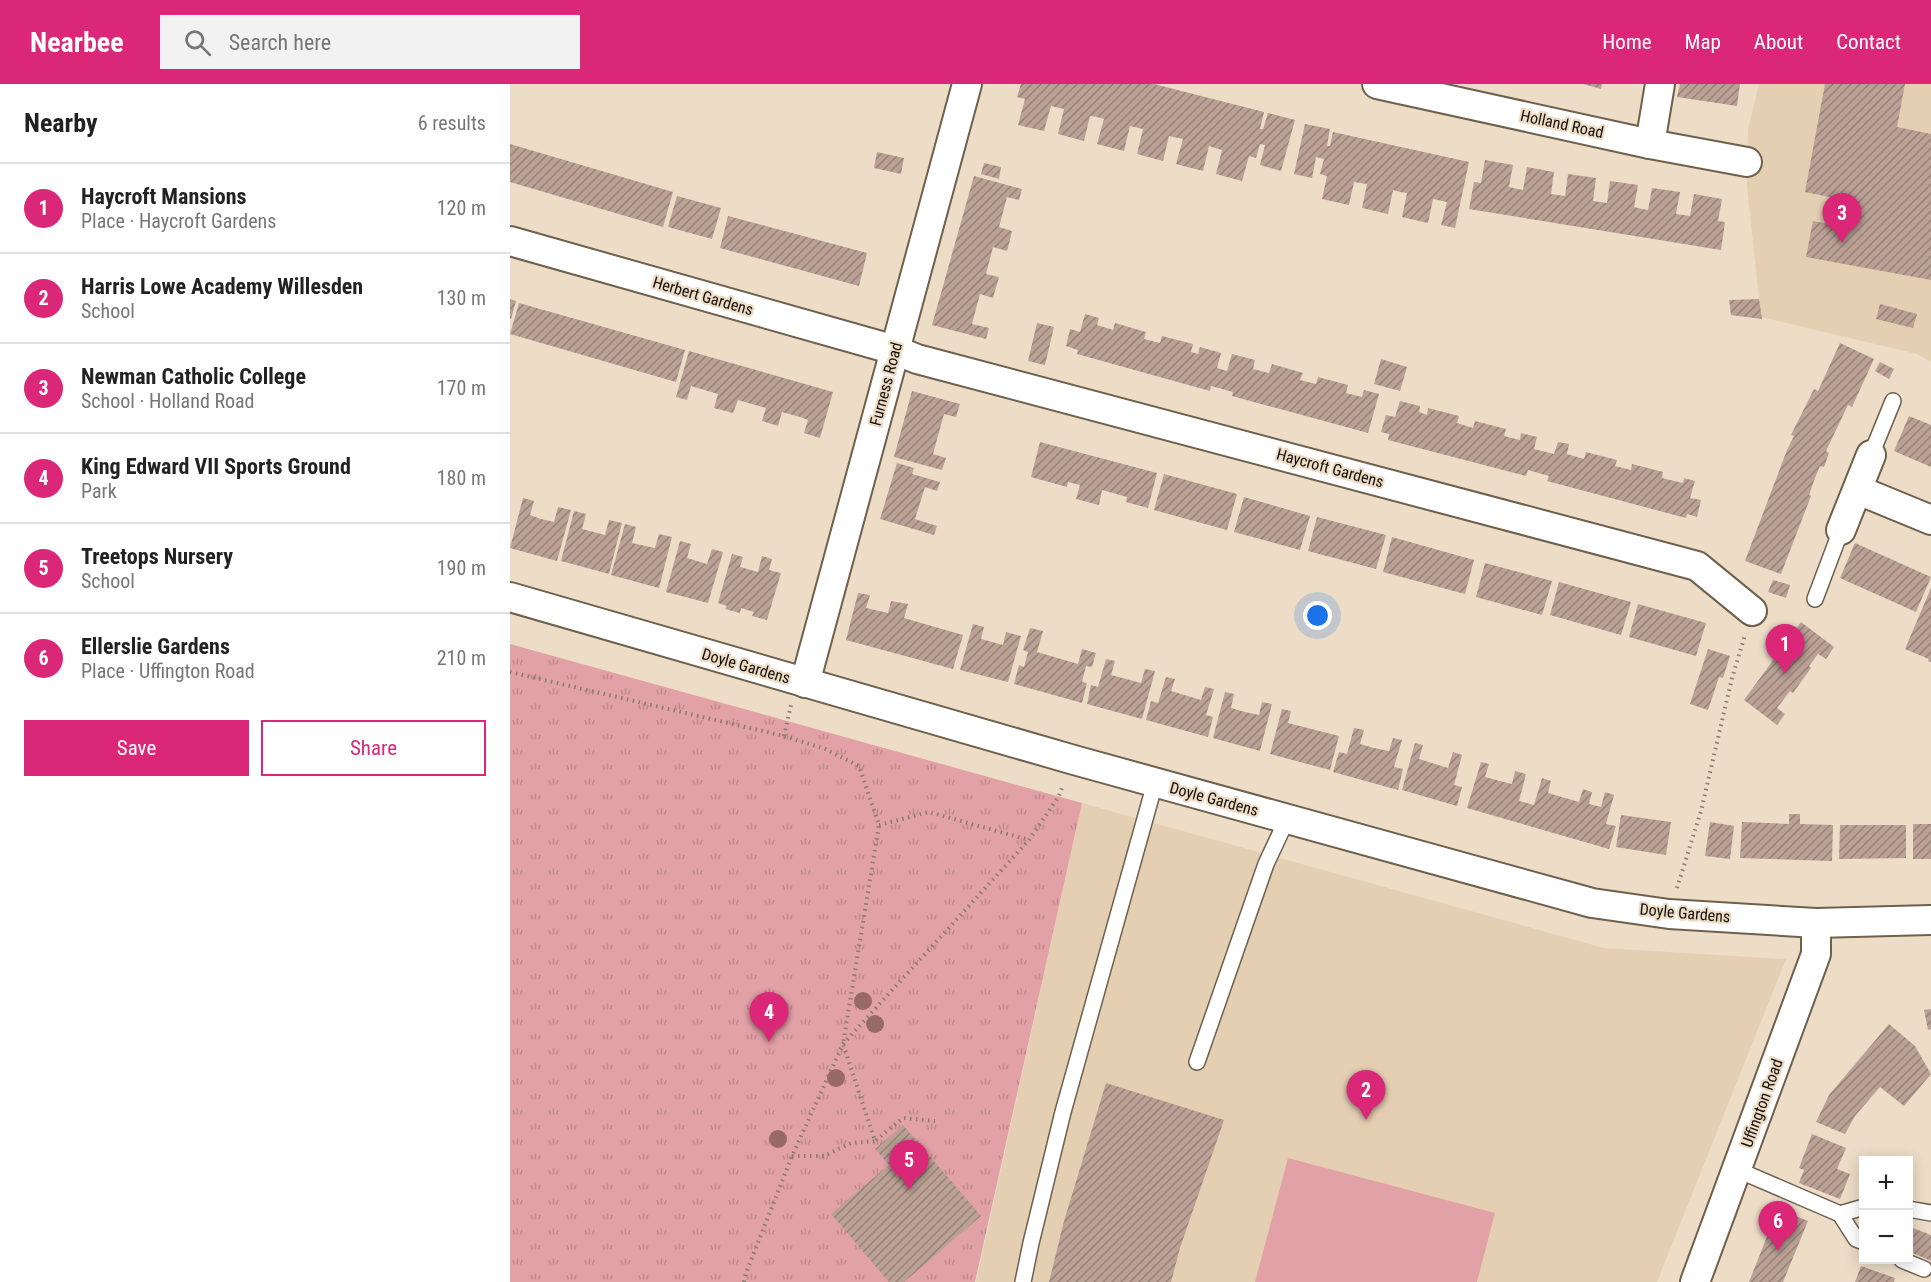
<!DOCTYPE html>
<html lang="en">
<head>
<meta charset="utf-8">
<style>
  :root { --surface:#fff; --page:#f2f2f2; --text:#222; --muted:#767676; --line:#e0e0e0; --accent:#db2777 }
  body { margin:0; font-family:"Roboto Condensed",sans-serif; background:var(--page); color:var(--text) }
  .controls { position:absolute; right:18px; bottom:18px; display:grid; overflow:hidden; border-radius:0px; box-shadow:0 3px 15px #0003 }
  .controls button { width:54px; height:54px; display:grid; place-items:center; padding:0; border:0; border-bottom:2px solid var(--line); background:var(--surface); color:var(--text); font:30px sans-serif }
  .you { position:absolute; left:808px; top:532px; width:21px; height:21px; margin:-15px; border:4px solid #fff; border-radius:50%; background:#1a73e8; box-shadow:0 0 0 9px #1a73e833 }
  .badge { display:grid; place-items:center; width:39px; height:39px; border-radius:50%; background:var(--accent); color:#fff; font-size:20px; font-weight:700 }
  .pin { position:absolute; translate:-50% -50px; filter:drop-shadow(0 2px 3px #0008) }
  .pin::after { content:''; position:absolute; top:32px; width:21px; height:18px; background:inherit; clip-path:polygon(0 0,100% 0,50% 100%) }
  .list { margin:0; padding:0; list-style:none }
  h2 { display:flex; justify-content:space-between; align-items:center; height:78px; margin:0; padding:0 24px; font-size:26px }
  h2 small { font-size:20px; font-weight:400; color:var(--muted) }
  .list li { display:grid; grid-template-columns:39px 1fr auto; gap:18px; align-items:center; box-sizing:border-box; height:90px; padding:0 24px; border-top:2px solid var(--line) }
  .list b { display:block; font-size:22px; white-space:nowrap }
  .list p { margin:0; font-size:20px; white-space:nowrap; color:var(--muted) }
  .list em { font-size:20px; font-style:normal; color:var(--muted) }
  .actions { display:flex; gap:12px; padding:18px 24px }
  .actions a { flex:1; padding:14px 0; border:2px solid var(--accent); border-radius:0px; text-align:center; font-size:21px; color:var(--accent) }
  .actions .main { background:var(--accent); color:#fff }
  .icon { flex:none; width:33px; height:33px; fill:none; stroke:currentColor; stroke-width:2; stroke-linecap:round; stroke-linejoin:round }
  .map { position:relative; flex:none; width:1421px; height:1198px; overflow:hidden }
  header { display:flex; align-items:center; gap:36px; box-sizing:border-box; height:84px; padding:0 30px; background:var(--accent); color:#fff }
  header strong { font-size:28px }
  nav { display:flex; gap:33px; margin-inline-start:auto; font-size:21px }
  .search { width:420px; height:54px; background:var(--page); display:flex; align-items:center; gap:15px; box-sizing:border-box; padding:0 21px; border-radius:0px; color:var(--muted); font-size:22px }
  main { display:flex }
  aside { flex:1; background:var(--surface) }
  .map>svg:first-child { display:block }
</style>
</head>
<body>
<header>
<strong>Nearbee</strong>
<div class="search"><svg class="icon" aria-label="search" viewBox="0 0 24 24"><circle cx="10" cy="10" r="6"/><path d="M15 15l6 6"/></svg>Search here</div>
<nav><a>Home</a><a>Map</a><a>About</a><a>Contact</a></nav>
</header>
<main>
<aside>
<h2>Nearby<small>6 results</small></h2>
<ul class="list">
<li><span class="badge">1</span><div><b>Haycroft Mansions</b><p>Place · Haycroft Gardens</p></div><em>120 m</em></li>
<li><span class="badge">2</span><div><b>Harris Lowe Academy Willesden</b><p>School</p></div><em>130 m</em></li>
<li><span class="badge">3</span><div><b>Newman Catholic College</b><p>School · Holland Road</p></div><em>170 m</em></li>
<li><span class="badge">4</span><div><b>King Edward VII Sports Ground</b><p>Park</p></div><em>180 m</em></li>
<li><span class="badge">5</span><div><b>Treetops Nursery</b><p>School</p></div><em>190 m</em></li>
<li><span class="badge">6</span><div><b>Ellerslie Gardens</b><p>Place · Uffington Road</p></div><em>210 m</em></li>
</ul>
<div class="actions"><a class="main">Save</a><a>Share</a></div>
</aside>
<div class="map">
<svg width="1421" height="1198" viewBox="0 0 1421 1198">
  <defs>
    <pattern id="park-tufts" width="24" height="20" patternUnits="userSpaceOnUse" patternTransform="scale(1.5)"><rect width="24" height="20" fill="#e2a1a6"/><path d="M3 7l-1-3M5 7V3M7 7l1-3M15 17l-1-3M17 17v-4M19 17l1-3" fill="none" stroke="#c1898d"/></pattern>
    <pattern id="building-hatch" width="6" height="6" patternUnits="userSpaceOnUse" patternTransform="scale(1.5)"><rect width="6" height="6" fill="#baa095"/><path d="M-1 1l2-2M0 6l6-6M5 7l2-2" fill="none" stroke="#968178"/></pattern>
  </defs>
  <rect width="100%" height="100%" fill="#edddc7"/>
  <!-- built -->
  <g fill="#e4cfb3">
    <polygon points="1249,0 1421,0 1421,278 1407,270 1251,233 1237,103 1237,78 1238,45"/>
    <polygon points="572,719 1094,864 1276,875 1147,1198 466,1198"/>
  </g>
  <!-- grass -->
  <polygon fill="#e2a1a6" points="778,1074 985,1129 967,1198 745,1198"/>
  <!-- park -->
  <polygon fill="url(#park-tufts)" points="0,560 572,719 465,1198 0,1198"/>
  <!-- building -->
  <g fill="url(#building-hatch)">
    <polygon points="511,0 644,0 754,28 750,45 753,45 758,29 785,36 771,87 750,81 755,61 750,60 746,74 739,72 732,97 706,90 712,66 705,64 699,62 693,87 666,80 673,55 659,52 653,77 627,70 633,45 620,42 614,67 587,60 594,35 587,33 580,32 574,57 548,50 554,25 541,22 534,47 508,41 515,15 507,13"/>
    <polygon points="1073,0 1092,0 1091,5"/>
    <polygon points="1170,0 1230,0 1227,22 1167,13"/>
    <polygon points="1315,0 1395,0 1387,43 1421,50 1421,196 1296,173 1303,137 1319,140 1324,114 1295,108"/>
    <polygon points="795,40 820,45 817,62 820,62 823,48 959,78 945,144 931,141 937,118 923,115 918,139 892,133 897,109 890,108 883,106 878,130 852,124 857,100 844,98 839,121 812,115 817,92 810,90 814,75 806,73 802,94 784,90"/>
    <polygon points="0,60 163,108 153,143 0,98"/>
    <polygon points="367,68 394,74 391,90 364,84"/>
    <polygon points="975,76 1003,81 999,103 1013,106 1017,83 1044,88 1041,110 1055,112 1058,90 1086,94 1083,117 1097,119 1100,97 1128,101 1124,123 1132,125 1138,126 1142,104 1170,108 1166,130 1180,132 1184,110 1212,115 1208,137 1215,138 1211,166 959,125 964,98 971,99"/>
    <polygon points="474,79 491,83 489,95 471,90"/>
    <polygon points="464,92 512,105 509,116 497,113 489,143 502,147 500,156 497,167 483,163 476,190 489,193 483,214 470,210 462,240 479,244 476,255 422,241"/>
    <polygon points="167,112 211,124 202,155 158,143"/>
    <polygon points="218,132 357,169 349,202 210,164"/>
    <polygon points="0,215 6,217 1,235 0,235"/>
    <polygon points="1249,215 1252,235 1221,231 1219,216"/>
    <polygon points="9,219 175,266 166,298 0,250"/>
    <polygon points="1370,220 1407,230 1403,244 1366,235"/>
    <polygon points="575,230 589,234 587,241 603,246 605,239 636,248 634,255 650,259 652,252 683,260 681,268 688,270 690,263 711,269 707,284 717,287 722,270 745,276 743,285 759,289 762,280 793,289 790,296 806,300 808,293 838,301 836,309 852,313 854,306 869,310 858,349 722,312 723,308 701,302 700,307 567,270 568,266 556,262 560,245 570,248"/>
    <polygon points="527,239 544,243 535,281 518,277"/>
    <polygon points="1330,259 1364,275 1342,323 1338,321 1316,367 1319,369 1314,383 1310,382 1305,394 1299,411 1301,412 1271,490 1235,477 1277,366 1284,352 1281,351 1304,305 1308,307"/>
    <polygon points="179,267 323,308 310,354 294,349 298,336 290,333 272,328 268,342 252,337 256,324 228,316 223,329 204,324 208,310 181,302 177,316 166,313"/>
    <polygon points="871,275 897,283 890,307 864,300"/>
    <polygon points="1370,278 1384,285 1379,295 1365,287"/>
    <polygon points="402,307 450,320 446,333 434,330 423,370 436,374 432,386 384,373"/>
    <polygon points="890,317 910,322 909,328 917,331 918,324 949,332 947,339 963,344 965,337 996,345 994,352 1010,356 1011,349 1027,353 1024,365 1044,370 1048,358 1059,360 1057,370 1074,375 1076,368 1107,376 1105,382 1121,386 1122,380 1153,388 1152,394 1160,396 1173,399 1174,394 1185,397 1180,414 1191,416 1187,433 1177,430 1176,434 1037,397 1039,392 1018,386 1016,392 878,356 879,350 871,348 876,331 885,333"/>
    <polygon points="1399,332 1421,341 1421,383 1384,367"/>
    <polygon points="530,358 647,389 638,424 616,418 617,413 592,406 589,421 566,415 570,401 558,398 557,403 521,393"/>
    <polygon points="387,379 404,384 402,390 430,398 427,407 415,403 405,435 427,442 424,451 370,435"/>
    <polygon points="654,390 727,410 717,446 644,426"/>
    <polygon points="734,413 800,432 790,466 724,448"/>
    <polygon points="13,414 24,417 20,431 31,435 44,438 48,423 61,426 47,477 0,464"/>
    <polygon points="64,427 76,430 72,445 95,451 99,436 112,439 99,490 51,477"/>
    <polygon points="807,433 876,451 866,485 798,467"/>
    <polygon points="115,440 126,443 122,459 145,464 149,450 162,453 149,504 101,491"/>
    <polygon points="882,453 964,476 955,510 873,488"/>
    <polygon points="170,457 181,460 177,474 197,480 202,465 213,468 198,519 156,508"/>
    <polygon points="1345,459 1421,493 1406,528 1330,494"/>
    <polygon points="222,470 233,473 230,483 248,488 252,472 262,475 259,486 271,489 257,536 242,532 244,528 231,524 230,529 215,525 217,522 208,519"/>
    <polygon points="975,479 1042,497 1032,531 966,513"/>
    <polygon points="1263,496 1280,501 1276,514 1258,508"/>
    <polygon points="1049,498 1121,518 1111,551 1040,531"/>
    <polygon points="1421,504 1421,578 1418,577 1419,575 1395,565"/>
    <polygon points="348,509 360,511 356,524 378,529 381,517 398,520 394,534 453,551 443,585 336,556"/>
    <polygon points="1128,520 1196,539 1186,572 1119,553"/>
    <polygon points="1291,538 1324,563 1316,575 1308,570 1299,582 1301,584 1283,609 1280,607 1267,624 1275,630 1267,641 1234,616"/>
    <polygon points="463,540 474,543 471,555 493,561 496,548 511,552 498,598 450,586"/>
    <polygon points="520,544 533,547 527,568 568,580 572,565 586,569 582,583 576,582 572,598 577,599 572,619 504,600 509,581 514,583 518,568 513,566"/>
    <polygon points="1198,565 1220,572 1213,594 1209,593 1198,626 1180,620"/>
    <polygon points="596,575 605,577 601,591 631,599 635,585 645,587 632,635 577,620 581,601 588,603"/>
    <polygon points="656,593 665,595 661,607 691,616 695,603 704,605 696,631 703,633 698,653 636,636 641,617 648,619"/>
    <polygon points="715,608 724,610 721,624 735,628 749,631 752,618 762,620 750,667 703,654"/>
    <polygon points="772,625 781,627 778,639 829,652 820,686 760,670"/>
    <polygon points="844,644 854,646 850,660 864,664 879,667 883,654 892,656 884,683 893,685 888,706 823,688 829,668 837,670"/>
    <polygon points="905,659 913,661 909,675 938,684 943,668 952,671 944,701 952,703 947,722 892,706"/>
    <polygon points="971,678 979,680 975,693 990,697 1002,700 1005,687 1016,690 1009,717 1024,721 1032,694 1041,697 1038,709 1069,718 1073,705 1082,708 1079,720 1091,723 1095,708 1104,711 1096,740 1106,742 1099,765 957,724"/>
    <polygon points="1279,730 1290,730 1290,740 1323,741 1322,777 1230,774 1232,738 1279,740"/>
    <polygon points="1111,731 1161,738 1156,771 1106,763"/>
    <polygon points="1200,738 1224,742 1220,775 1195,772"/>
    <rect x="1403" y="740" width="18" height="35"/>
    <polygon points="1330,741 1396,741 1396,774 1329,775"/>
    <polygon points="1421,925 1421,945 1418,946 1414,926"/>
    <polygon points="1379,940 1405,962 1421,990 1394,1022 1370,1003 1345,1032 1335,1050 1306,1038 1319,1011"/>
    <polygon points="596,999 714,1036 670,1164 661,1198 539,1198 554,1137"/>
    <polygon points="393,1041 471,1132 394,1198 379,1198 321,1130 379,1081 365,1065"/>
    <polygon points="1302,1050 1336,1064 1327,1085 1340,1090 1330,1115 1289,1099 1294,1086 1289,1084"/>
    <polygon points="1268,1125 1298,1137 1273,1198 1239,1198"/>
    <polygon points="1398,1142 1421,1151 1421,1177 1398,1167"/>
    <polygon points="1351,1182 1385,1194 1384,1198 1345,1198"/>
  </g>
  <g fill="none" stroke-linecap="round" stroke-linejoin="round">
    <defs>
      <g id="lane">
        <polyline points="1361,371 1383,317"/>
        <polyline points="1305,515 1331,446"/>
        <polyline points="687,978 756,780 777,735"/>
        <polyline points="1228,1086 1330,1130 1346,1155 1354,1158"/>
        <polyline points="1398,1125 1421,1129"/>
        <polyline points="1330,1130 1354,1123"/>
        <polyline points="1392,1176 1414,1185"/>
        <polyline points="513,1198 521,1159 553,1028 645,699"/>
      </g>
      <g id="street">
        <polyline points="867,0 1140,60 1237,78"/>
        <polyline points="1140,60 1150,0"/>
        <polyline points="0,157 385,266 407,275 1187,482 1242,527"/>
        <polyline points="1348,406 1421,436"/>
        <polyline points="1331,446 1361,371"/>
        <polyline points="0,513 564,676 1082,819 1159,830 1306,839 1421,836"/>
        <polyline points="295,599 457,0"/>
        <polyline points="1185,1198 1306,870 1306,839"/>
      </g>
    </defs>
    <!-- lane casing -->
    <use href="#lane" stroke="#6e604d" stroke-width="18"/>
    <!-- street casing -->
    <use href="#street" stroke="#6e604d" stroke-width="32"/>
    <!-- path -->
    <g stroke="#877c6d" stroke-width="4" stroke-dasharray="1.5 4.5" stroke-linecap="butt">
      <polyline points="0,588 274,652 315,665 349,682 369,741 333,960 365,1057 393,1034 425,1037"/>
      <polyline points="274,652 281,621"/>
      <polyline points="369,741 419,728 519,756"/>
      <polyline points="1167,804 1191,727 1222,594 1235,551"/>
      <polyline points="282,1072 314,1072 341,1059 365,1057"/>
      <polyline points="234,1198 236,1189 282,1072 333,960 519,756 549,712 553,701"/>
    </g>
    <!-- lane -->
    <use href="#lane" stroke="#fff" stroke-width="15"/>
    <!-- street -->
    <use href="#street" stroke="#fff" stroke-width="28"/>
  </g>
  <!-- trees -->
  <g fill="#976a68">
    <circle cx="353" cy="917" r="9"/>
    <circle cx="365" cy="940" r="9"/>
    <circle cx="326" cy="994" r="9"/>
    <circle cx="268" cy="1055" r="9"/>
  </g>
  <g text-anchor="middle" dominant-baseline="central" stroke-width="4.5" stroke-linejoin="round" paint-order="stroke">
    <!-- street labels -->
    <g font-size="16" fill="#140f07" stroke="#edddc7">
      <text transform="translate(1052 40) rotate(12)">Holland Road</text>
      <text transform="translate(193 212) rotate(16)">Herbert Gardens</text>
      <text transform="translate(376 300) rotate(-75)">Furness Road</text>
      <text transform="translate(820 384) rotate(15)">Haycroft Gardens</text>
      <text transform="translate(236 582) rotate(16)">Doyle Gardens</text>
      <text transform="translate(704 715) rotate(15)">Doyle Gardens</text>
      <text transform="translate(1175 829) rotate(5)">Doyle Gardens</text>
      <text transform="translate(1252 1019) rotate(-70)">Uffington Road</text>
    </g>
  </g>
</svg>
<div class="controls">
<button>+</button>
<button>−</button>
</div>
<div class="you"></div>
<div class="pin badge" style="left:1275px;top:590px">1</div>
<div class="pin badge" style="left:856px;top:1036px">2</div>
<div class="pin badge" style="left:1332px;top:159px">3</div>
<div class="pin badge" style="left:259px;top:958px">4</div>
<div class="pin badge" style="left:399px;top:1106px">5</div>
<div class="pin badge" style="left:1268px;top:1167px">6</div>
</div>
</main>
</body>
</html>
